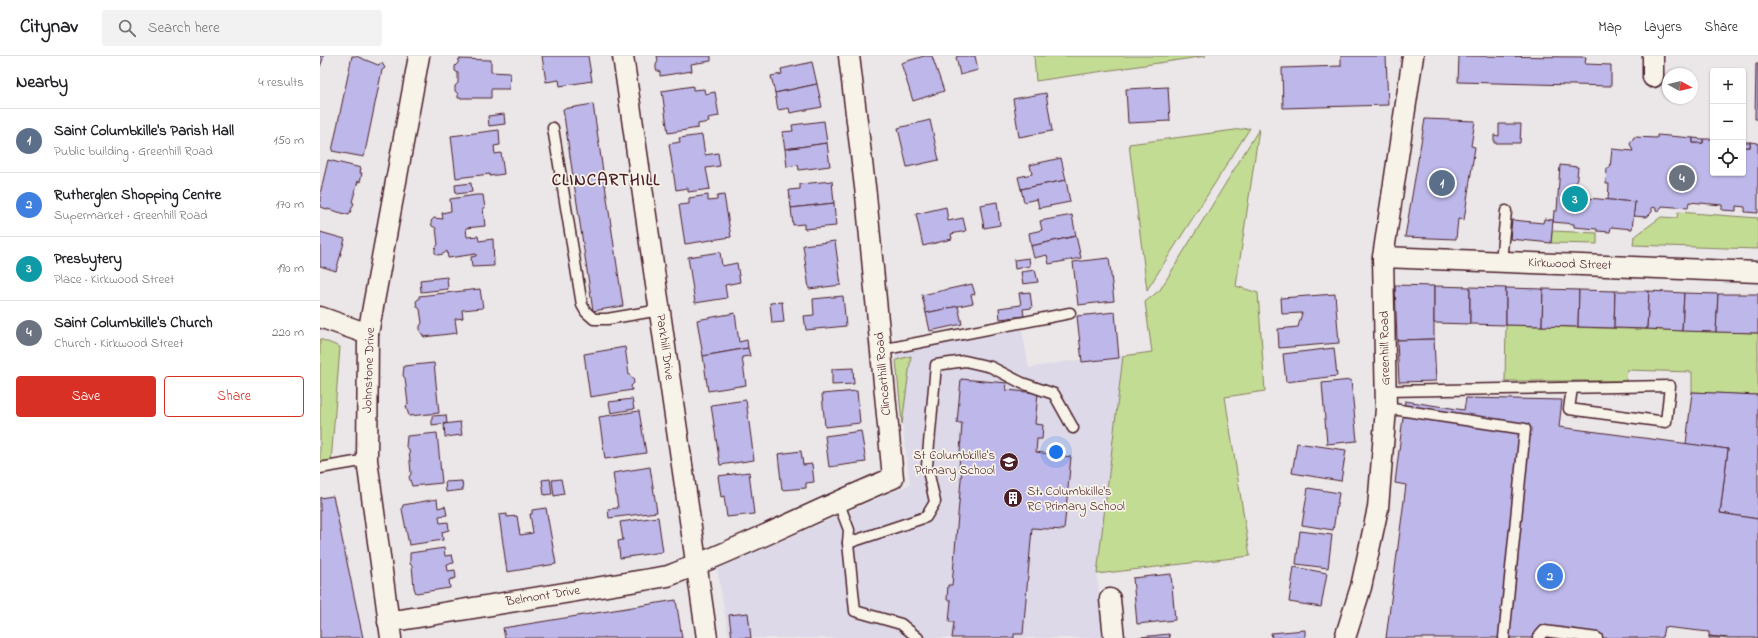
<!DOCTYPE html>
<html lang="en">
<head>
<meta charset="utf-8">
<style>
  :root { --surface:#fff; --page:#f2f2f2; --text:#202124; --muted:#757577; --line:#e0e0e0; --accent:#d93025 }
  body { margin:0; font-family:"Indie Flower",sans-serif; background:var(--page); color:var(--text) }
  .controls { position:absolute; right:12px; top:12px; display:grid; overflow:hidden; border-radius:4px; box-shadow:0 1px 3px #0004 }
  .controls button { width:36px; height:36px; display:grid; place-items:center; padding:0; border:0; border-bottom:1px solid var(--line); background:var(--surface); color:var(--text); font:20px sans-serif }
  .compass { position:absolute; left:1342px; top:12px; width:36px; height:36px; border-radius:50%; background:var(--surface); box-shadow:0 1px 3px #0004; rotate:98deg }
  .you { position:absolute; left:736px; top:396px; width:14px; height:14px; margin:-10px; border:3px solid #fff; border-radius:50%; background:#1a73e8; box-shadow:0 0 0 6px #1a73e833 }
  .badge { display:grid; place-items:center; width:26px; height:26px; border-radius:50%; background:var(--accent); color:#fff; font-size:13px; font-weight:700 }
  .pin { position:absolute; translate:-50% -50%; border:2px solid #fff; box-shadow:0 1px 4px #0006 }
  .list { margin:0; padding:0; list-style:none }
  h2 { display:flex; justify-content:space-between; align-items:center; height:52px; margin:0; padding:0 16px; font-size:17px }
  h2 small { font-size:13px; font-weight:400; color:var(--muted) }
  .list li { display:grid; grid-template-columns:26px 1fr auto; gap:12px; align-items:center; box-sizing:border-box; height:64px; padding:0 16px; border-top:1px solid var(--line) }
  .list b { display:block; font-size:15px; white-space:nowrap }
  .list p { margin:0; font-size:13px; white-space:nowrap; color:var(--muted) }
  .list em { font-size:13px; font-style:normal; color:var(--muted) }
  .actions { display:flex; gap:8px; padding:12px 16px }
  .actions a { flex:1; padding:9px 0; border:1px solid var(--accent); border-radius:4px; text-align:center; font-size:14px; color:var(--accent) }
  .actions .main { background:var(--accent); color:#fff }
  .icon { flex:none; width:22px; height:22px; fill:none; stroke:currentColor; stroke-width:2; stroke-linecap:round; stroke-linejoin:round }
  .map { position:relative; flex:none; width:1438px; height:582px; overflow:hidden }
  header { display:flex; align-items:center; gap:24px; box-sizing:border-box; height:56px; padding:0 20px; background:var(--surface); border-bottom:1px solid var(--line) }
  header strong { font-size:19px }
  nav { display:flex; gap:22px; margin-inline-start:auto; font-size:14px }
  .search { width:280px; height:36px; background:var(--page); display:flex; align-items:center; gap:10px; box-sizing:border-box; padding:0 14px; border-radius:4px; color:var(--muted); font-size:15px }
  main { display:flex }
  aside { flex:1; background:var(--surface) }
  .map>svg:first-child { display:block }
</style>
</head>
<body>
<header>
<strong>Citynav</strong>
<div class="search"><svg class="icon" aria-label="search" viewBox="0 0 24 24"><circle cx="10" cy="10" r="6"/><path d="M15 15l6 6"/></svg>Search here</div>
<nav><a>Map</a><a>Layers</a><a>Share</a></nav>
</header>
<main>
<aside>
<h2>Nearby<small>4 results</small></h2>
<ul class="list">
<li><span class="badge" style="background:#5c6f8a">1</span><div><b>Saint Columbkille's Parish Hall</b><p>Public building · Greenhill Road</p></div><em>150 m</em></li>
<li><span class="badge" style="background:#3f7fe0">2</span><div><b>Rutherglen Shopping Centre</b><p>Supermarket · Greenhill Road</p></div><em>170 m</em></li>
<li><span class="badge" style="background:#0f9aa8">3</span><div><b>Presbytery</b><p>Place · Kirkwood Street</p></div><em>190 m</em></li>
<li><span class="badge" style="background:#6b7280">4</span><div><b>Saint Columbkille's Church</b><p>Church · Kirkwood Street</p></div><em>220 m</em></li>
</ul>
<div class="actions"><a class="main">Save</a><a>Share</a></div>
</aside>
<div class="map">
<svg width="1438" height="582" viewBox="0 0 1438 582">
  <rect width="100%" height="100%" fill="#ebe7e8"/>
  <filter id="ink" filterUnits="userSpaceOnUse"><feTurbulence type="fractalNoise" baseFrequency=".025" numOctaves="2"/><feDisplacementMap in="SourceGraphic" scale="8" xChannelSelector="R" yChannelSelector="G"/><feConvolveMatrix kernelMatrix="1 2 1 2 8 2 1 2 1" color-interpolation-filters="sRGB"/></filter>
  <g filter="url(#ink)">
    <!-- built -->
    <polygon fill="#ddd9e8" points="701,268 709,312 748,305 803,300 777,518 783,582 409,582 397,513 590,428 580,352 575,294"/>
    <!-- green -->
    <g fill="#c3dc93" stroke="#867e5f">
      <polygon points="714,0 886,0 716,25"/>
      <polygon points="930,72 827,234 809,88"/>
      <polygon points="939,73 916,230 938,237 945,335 905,341 930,500 777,518 803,300 832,296 825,246 840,234"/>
      <polygon points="1358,156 1438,162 1438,193 1313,189 1314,181 1341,161 1357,162"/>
      <polygon points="1232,175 1277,177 1277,188 1231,187"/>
      <polygon points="1186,269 1438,277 1438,339 1372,336 1372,316 1307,314 1306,325 1185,325"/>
      <polygon points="0,283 20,291 11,406 0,408"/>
      <polygon points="591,300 582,368 576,304"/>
    </g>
    <!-- building -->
    <g fill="#bdb8e9" stroke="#4a1f2b">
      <polygon points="0,0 4,0 0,11"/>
      <polygon points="32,0 36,0 58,9 62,7 65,12 62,14 44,101 12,95"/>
      <polygon points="222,0 268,0 272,25 240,30 239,24 226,26"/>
      <polygon points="337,0 391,0 391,5 371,8 372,15 340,20 340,16 336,14 336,9 338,5"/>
      <polygon points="604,0 612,0 624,35 593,45 581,7"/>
      <polygon points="639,0 655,0 658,14 640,19 636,1"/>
      <polygon points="1021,0 1066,0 1068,49 963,52 962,12 1021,10"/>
      <polygon points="1139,0 1266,1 1265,8 1291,9 1291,30 1138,26"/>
      <polygon points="139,3 171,4 171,16 190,17 189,33 171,33 171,42 138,42 138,38 135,35 135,30 138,27 138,17 135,15 135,10 138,7"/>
      <polygon points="492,6 497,28 455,37 451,20 462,18 461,13"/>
      <polygon points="1436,8 1438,8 1438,63 1435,63"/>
      <polygon points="497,28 502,51 470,57 469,52 458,54 455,37"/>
      <polygon points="373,30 373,34 384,33 385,38 395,36 399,60 388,62 389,66 378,68 378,72 348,77 342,35"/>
      <polygon points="848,31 850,65 808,67 806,33"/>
      <polygon points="726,37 732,75 699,81 693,43"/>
      <polygon points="273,48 303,250 273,255 243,53"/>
      <polygon points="184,58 185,68 169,70 168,60"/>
      <polygon points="1105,63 1155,65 1151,90 1155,91 1144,164 1138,163 1136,183 1085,181"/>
      <polygon points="610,64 619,104 587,111 578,72"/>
      <polygon points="504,65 507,87 465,93 462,76 473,75 472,69"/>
      <polygon points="1179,68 1201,68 1200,87 1174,87 1174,79 1179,80"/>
      <polygon points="179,74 180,89 174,90 175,98 181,97 184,118 170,120 170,118 136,122 131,80"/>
      <polygon points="382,79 385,99 398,97 400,110 386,112 390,133 368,136 368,132 356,134 349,88 360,86 359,82"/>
      <polygon points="1337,79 1373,82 1373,87 1383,87 1383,83 1393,83 1393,117 1423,117 1423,91 1430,91 1430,86 1438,87 1438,157 1425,156 1425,151 1416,150 1416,155 1402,154 1402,149 1369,146 1368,152 1342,150 1339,155 1336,155 1336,152 1332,151 1332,156 1327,161 1313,160 1315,146 1288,144 1289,128 1286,128 1287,112 1290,112 1292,93 1313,95 1310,88 1314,81 1337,82"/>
      <polygon points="1373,82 1383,83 1383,87 1373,87"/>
      <rect x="1423" y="86" width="7" height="5"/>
      <polygon points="507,87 510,110 479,114 478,109 467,111 465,93"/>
      <polygon points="741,102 746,124 701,133 698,121 712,118 710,109"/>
      <polygon points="8,104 41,112 40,117 42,117 40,126 38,125 32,146 34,147 29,159 0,151 0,138"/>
      <polygon points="1240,109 1258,111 1255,141 1315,146 1312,173 1291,171 1290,176 1277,175 1277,173 1254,171 1254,168 1233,166 1234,155 1237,155"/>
      <polygon points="746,124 750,146 719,152 717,143 704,146 701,133"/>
      <polygon points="512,125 514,147 471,152 469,134 480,133 480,128"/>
      <polygon points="151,127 152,136 136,138 135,129"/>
      <polygon points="156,139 163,139 165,152 163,152 165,170 146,172 147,181 158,180 159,185 173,183 174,210 152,211 151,201 156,200 156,198 128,202 127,195 123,198 118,199 115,197 115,192 118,189 116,172 112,170 111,165 114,162 123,163 122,157 131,155 130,143"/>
      <polygon points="388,139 388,145 397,144 397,140 404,139 411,181 365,188 359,149 369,148 369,142"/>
      <polygon points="677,146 680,169 664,172 660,149"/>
      <polygon points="514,147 516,170 484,173 484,168 473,169 471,152"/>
      <polygon points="626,151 628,165 643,162 646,175 631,178 632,183 603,190 596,158"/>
      <polygon points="752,159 756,180 711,190 709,177 722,174 720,165"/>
      <polygon points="1224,163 1233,164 1231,187 1190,183 1192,164 1223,167"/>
      <polygon points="0,176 25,183 16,215 0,210"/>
      <polygon points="756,180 761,202 729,208 727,199 714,202 711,190"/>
      <polygon points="515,185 521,229 489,233 483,189"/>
      <polygon points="400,196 402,210 417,207 420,226 405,229 407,242 375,247 368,201"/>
      <polygon points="709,202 710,210 695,213 694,204"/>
      <polygon points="789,202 794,245 758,249 753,206"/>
      <polygon points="715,214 718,226 703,228 701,216"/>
      <polygon points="127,221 128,233 101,236 100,224"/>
      <polygon points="652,228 655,238 651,239 653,247 606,257 602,239"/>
      <polygon points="1075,229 1114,230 1114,283 1077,284"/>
      <polygon points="1114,230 1150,231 1150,268 1114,267"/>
      <polygon points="1150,231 1186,232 1186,269 1150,268"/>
      <polygon points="1186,232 1223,233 1222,270 1186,269"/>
      <polygon points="160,233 163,252 142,254 143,262 135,263 137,277 104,281 100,275 100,270 102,267 100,253 97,251 96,245 99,243 99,240"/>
      <polygon points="1223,233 1259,234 1258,271 1222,270"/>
      <polygon points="1259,234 1295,235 1294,272 1258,271"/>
      <polygon points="1295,235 1329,235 1327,273 1294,272"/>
      <polygon points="1329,235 1364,237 1362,275 1327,273"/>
      <polygon points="710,236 712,252 703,253 704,260 680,263 679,252 701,249 699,237"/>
      <polygon points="1364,237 1398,238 1396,276 1362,275"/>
      <polygon points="1015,238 1019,287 959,292 958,273 978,271 982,257 962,258 961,242"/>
      <polygon points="1398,238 1438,238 1438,277 1396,276"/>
      <polygon points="523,240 526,270 486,274 484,260 494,259 493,243"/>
      <polygon points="462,246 464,266 452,267 450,247"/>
      <polygon points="638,250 642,268 610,275 606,257"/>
      <polygon points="795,256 799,302 762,306 757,260"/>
      <polygon points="415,257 419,286 427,284 428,292 383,300 377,264"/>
      <polygon points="1114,283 1116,325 1079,326 1077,284"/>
      <polygon points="305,291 309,319 313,322 314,327 311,330 312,334 270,341 264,298"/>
      <polygon points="428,292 430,300 422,301 426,329 388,335 383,300"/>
      <polygon points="1014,292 1017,320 966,326 963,298"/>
      <polygon points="114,307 119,357 89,360 86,350 88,348 85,322 83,320 84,310"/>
      <polygon points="533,312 534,328 512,329 512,313"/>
      <polygon points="641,323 687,327 686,334 718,337 715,368 723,369 722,383 717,383 716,396 751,401 744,474 712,472 703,578 694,578 694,582 632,582 634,566 629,566 631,544 627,544 628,529 632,529 642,412 639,412 642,367 637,367"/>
      <polygon points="1031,324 1037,385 1007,388 1002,327"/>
      <polygon points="537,335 540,367 505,371 502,338"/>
      <polygon points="1372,336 1438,339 1438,463 1400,457 1408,393 1366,388"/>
      <polygon points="1146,342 1242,344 1239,371 1408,393 1400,457 1438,463 1438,582 1406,582 1389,580 1389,576 1344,571 1342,582 1066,582 1086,429 1075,427 1085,345 1144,354"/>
      <polygon points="312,343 314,353 291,357 289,346"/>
      <polygon points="426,344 434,404 400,409 391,349"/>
      <polygon points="319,355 326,397 285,403 279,361"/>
      <polygon points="126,359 127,367 112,369 112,360"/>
      <polygon points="140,366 142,379 125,381 124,368"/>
      <polygon points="541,375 546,406 509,411 505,380"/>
      <polygon points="117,377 122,427 92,430 89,421 91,418 89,393 86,391 87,380"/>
      <polygon points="977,387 1026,394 1021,425 972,417"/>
      <polygon points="481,395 483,409 492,408 494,426 486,427 486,432 462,434 458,398"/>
      <polygon points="330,411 337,456 289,462 288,453 298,452 293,417"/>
      <polygon points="429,416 434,458 407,461 404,440 401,441 398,420"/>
      <polygon points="230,423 232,438 224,439 222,424"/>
      <polygon points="241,423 244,438 234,440 232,424"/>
      <polygon points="142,425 143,434 126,436 125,426"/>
      <polygon points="988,432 1019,437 1013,474 982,469"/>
      <polygon points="13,440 43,582 0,582 0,442"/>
      <polygon points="117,443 118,452 125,450 127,459 119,460 120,467 128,466 129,474 122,476 123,484 89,489 82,453 83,449"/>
      <polygon points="226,452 236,508 187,516 179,459 187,458 187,461 197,460 200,479 213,477 210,458 212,458 212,454"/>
      <polygon points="338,461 343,496 300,502 298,485 303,484 300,466"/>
      <polygon points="980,475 1012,479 1008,512 976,508"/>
      <polygon points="124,492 125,500 132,499 134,507 127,508 128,515 135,514 136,522 129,524 130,532 96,537 94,532 92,510 90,508 90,497"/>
      <polygon points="974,511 1007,517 1001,551 969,546"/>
      <polygon points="851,518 855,564 817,568 813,522"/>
      <polygon points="356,544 362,582 185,582 183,572"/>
      <polygon points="428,557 431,582 412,582 409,559"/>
      <polygon points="985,574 985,582 952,582 951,577"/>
      <polygon points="849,578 850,582 811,582"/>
      <polygon points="1389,580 1406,582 1389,582"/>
    </g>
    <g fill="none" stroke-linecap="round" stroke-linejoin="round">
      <defs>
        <g id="lane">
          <polyline points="233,72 262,249 266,256 274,263 287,263 340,254"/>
          <polyline points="1181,205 1186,155"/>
          <polyline points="561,294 750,257"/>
          <polyline points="1066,335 1350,330 1346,366 1249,353 1252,332"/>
          <polyline points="1066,352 1205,373 1184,582"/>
          <polyline points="0,412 47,404"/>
          <polyline points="518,445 529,474 528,487"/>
          <polyline points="598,582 581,568 535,555 528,487 606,461 615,446 607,410 616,309 645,305 671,311 702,327 734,338 753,372"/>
          <polyline points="1218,582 1224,575 1277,582"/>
        </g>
        <g id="street">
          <polyline points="303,0 387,582"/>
          <polyline points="1333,21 1333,0"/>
          <polyline points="1063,201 1438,216"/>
          <polyline points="0,261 48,278"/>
          <polyline points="790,543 794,582"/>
          <path d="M68,566l280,-46c77,-29 150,-67 225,-98l-27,-283 -17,-139"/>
          <polyline points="71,582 47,404 48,278 99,0"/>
          <polyline points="1025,582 1041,531 1058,452 1066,352 1063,201 1093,0"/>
        </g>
      </defs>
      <!-- lane casing -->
      <use href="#lane" stroke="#4a1f2b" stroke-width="13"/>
      <!-- street casing -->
      <use href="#street" stroke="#4a1f2b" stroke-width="23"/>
      <!-- lane -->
      <use href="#lane" stroke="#f7f3e8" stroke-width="10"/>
      <!-- street -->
      <use href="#street" stroke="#f7f3e8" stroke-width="20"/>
    </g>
  </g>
  <!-- icons -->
  <defs>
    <symbol id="school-disc" viewBox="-11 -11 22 22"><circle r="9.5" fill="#4a1f2b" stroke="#f7f3e8"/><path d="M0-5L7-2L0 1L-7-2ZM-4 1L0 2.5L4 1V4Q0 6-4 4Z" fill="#fff"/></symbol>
    <symbol id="building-disc" viewBox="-11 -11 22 22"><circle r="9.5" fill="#4a1f2b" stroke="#f7f3e8"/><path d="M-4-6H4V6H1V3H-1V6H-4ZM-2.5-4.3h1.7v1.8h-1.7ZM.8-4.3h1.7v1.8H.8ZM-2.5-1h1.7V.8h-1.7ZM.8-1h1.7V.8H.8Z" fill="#fff"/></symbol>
  </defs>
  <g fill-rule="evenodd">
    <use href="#school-disc" x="678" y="395" width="22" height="22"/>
    <use href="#building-disc" x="682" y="431" width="22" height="22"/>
  </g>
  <g text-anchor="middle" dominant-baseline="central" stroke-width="3.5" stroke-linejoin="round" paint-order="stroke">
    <!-- street labels -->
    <g font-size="13" fill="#4a1f2b" stroke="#f7f3e8">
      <text transform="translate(1250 208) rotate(2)">Kirkwood Street</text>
      <text transform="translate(345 291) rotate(82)">Parkhill Drive</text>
      <text transform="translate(1065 292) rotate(-91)">Greenhill Road</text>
      <text transform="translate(49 314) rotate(-88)">Johnstone Drive</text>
      <text transform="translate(563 318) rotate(-95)">Clincarthill Road</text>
      <text transform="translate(223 540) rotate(-9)">Belmont Drive</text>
    </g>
    <!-- poi labels -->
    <g font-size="13" fill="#4a1f2b" stroke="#f7f3e8" text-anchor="end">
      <text x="675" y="399">St Columbkille's<tspan x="675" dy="15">Primary School</tspan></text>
      <text x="707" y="435" text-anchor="start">St. Columbkille's<tspan x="707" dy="15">RC Primary School</tspan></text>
    </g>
    <!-- district labels -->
    <g font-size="17" font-weight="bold" letter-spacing="1" fill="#4a1f2b" stroke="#f7f3e8">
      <text x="286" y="124">CLINCARTHILL</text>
    </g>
  </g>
</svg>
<div class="controls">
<button>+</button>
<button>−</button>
<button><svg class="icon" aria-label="locate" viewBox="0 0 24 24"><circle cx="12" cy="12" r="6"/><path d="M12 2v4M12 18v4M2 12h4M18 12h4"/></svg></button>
</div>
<svg class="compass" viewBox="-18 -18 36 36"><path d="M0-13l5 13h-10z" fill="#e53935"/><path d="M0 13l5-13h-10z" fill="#757577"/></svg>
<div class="you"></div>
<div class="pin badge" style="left:1122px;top:127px;background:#5c6f8a">1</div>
<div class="pin badge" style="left:1230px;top:520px;background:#3f7fe0">2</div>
<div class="pin badge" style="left:1255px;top:143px;background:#0f9aa8">3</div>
<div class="pin badge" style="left:1362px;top:122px;background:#6b7280">4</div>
</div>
</main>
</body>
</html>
